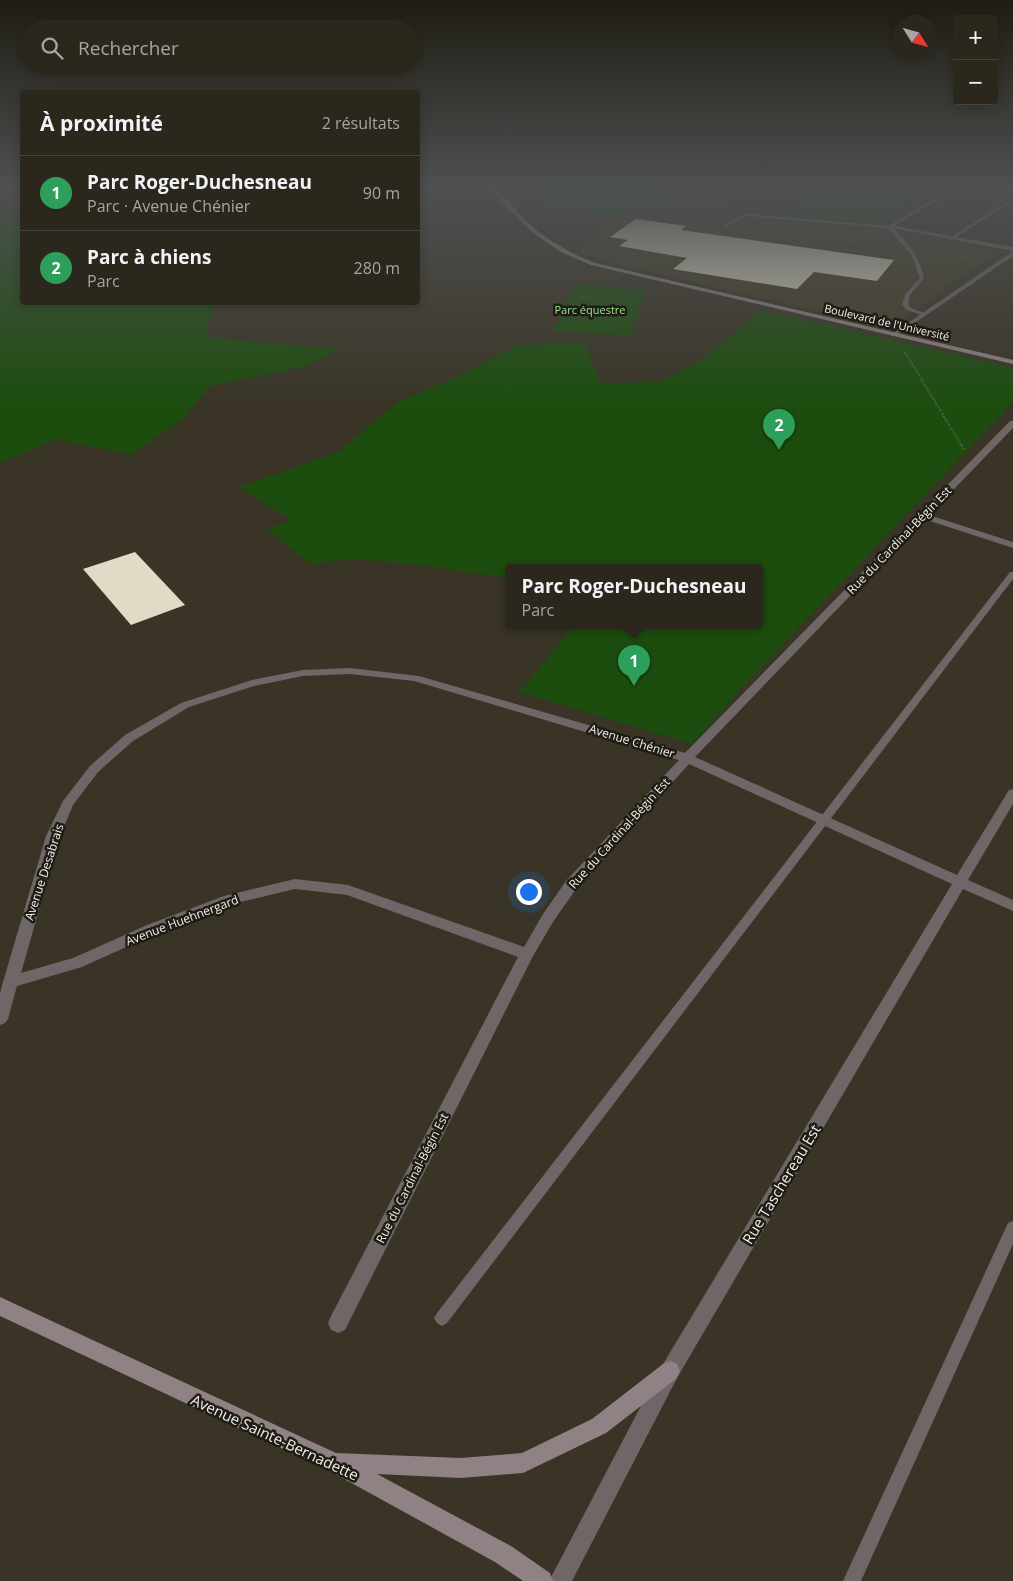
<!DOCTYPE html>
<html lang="fr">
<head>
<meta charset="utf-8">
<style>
  :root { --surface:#2b271c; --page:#373329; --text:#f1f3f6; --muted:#a6a5a3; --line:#47443b; --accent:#8c9099 }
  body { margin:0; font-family:"Open Sans",sans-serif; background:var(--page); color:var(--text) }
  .controls { position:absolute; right:15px; top:15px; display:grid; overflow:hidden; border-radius:5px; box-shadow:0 2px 12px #0003 }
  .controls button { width:45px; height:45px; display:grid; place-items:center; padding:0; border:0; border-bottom:1px solid var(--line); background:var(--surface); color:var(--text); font:25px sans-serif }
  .compass { position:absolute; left:893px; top:15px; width:45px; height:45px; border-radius:50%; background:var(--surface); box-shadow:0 2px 12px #0003; rotate:127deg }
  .you { position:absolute; left:528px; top:891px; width:18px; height:18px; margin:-12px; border:4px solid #fff; border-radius:50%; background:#1a73e8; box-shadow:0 0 0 8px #1a73e833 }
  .badge { display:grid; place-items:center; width:32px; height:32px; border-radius:50%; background:var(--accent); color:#fff; font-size:16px; font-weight:700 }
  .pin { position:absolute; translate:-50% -41px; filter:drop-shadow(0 1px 2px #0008) }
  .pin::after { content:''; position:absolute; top:26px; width:18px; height:15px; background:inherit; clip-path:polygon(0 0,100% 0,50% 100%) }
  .popup { position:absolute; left:505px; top:564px; width:258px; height:65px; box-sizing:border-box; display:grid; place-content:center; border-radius:5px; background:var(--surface); filter:drop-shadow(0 1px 4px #0005); font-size:16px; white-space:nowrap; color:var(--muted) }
  .popup b { font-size:19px; color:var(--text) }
  .popup::after { content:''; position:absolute; left:50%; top:100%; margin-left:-10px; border:10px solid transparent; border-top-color:var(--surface) }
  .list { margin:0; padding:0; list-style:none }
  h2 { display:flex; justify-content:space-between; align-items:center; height:65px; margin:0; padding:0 20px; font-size:21px }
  h2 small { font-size:16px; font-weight:400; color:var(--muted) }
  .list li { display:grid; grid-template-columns:32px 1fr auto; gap:15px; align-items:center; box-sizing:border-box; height:75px; padding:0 20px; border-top:1px solid var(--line) }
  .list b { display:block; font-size:19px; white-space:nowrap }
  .list p { margin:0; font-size:16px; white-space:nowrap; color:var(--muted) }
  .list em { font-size:16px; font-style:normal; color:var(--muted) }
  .icon { flex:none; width:28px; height:28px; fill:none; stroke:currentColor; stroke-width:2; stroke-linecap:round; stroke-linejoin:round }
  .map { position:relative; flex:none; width:1013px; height:1581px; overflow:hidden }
  .search { position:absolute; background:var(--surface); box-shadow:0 2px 12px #0003; left:20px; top:20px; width:400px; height:55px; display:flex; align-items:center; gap:12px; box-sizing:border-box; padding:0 18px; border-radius:28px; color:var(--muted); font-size:19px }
  .panel { position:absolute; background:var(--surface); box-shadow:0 2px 12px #0003; left:20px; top:90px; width:400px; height:215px; border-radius:5px }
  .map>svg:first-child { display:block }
</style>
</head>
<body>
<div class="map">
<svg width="1013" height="1581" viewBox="0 0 1013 1581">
  <rect width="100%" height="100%" fill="#393425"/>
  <!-- built -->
  <polygon fill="#433d26" points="690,200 748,213 788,216 880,228 999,250 891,328 616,264 578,252 600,229 638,213"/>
  <!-- green -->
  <g fill="#1c4d0e">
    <polygon points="540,187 665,187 674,192 652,204 646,203 618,218 570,211 542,200 539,192"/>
    <polygon points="843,192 907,204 873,223 782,214 808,202"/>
    <polygon points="22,207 22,302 216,303 204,337 340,349 304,367 210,386 183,419 130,455 57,439 0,463 0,213"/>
    <polygon points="575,284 646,290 630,336 553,331"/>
    <polygon points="761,310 1013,368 1013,402 750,679 692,744 519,692 575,625 759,625 759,567 509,567 509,578 413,564 350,559 310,564 267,529 291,520 239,487 338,452 398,402 469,371 517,345 585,343 600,383 660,382 707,356"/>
  </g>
  <!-- building -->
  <g fill="#e0dbc7">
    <polygon points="636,219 686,226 681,230 894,260 877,281 814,272 797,289 673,269 687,258 619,246 628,240 610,237"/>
    <polygon points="135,552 185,605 131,625 83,569"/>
  </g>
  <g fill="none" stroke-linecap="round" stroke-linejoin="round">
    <!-- path-far2 -->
    <g stroke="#9a968a" stroke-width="1" stroke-dasharray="0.5 2" stroke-linecap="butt">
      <polyline points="796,234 887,246"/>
      <polyline points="928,252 978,260"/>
    </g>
    <!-- path-far1 -->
    <polyline stroke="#9a968a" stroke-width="2" stroke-dasharray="0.5 2" stroke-linecap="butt" points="905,352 963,448"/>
    <!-- path -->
    <polyline stroke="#9a968a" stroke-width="2.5" stroke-dasharray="0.5 2.5" stroke-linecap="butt" points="962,446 965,451"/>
    <!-- lane -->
    <g fill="#6f6668" fill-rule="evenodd">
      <polygon points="1013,198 1013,201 953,239 949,238"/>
      <path d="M745,214l146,12c15,15 29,30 33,52l-14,17 -2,10 3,3 16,6 -3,2 -17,-6 -5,-5 3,-10 15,-17 -8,-22 -24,-28 -142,-12 -19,10 -4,-1z"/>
      <polygon points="1010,572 1013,572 1013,579 447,1323 442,1326 437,1323 434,1318 437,1313"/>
      <polygon points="1013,1221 1013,1244 861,1581 843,1581 1008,1223"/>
    </g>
    <!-- street -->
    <g fill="#6f6668" fill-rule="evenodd">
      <polygon points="954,187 960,187 894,226 1013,247 1013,251 886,227"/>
      <polygon points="1013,251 1013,256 897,335 892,334"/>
      <path d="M1010,421h3v7l-84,87 84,27v6l-89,-29 -229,238 262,118 52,-85 4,-1v15l-45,76 45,20v11l-50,-22 -286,489 -105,203h-23l114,-217 289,-480 -263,-120 -113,125 -23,33 -20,34 -188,374 -7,3 -7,-3 -3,-7 3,-7 187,-359 -171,-62 -52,-6 -63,15 -75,29 -75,34 -65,19 -9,33 -3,4 -5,2v-32l3,-11 43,-146 17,-35 27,-35 35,-31 56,-32 71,-23 51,-10 47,-2 69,8 266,77zM350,674l64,7 265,79 -113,121 -23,33 -19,33 -176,-62 -53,-6 -71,17 -77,29 -74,33 -52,15 39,-137 13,-31 25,-33 35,-31 56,-34 65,-21 49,-10z"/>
    </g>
    <!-- secondary -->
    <g fill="#8f8184" fill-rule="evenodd">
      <path d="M487,187c14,0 26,20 35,30 20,21 46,35 73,46l418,97v4l-422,-99 -30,-13 -28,-19z"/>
      <polygon points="0,1297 336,1453 461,1458 522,1453 592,1419 663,1364 670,1361 677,1364 680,1371 677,1378 606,1433 523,1473 461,1478 377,1474 511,1546 550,1573 553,1581 523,1581 495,1562 326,1469 0,1316"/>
    </g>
  </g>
  <!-- sky -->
  <linearGradient id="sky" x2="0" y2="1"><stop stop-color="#1f1d14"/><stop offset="0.46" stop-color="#4e5051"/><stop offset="1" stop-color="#4e5051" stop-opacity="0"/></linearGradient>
  <rect width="1013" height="408" fill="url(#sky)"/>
  <g text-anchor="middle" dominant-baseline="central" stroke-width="5" stroke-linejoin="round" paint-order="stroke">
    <!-- far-park labels -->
    <g font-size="11" fill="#9de68c" stroke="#1e1c15">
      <text x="590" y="309">Parc équestre</text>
    </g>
    <!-- far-street labels -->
    <g font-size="11" fill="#f0eee4" stroke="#1e1c15">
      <text transform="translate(887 322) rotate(13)">Boulevard de l'Université</text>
    </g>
    <!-- street labels -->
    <g font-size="12" fill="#f0eee4" stroke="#1e1c15">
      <text transform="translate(899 540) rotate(-46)">Rue du Cardinal-Bégin Est</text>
      <text transform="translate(632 741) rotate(17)">Avenue Chénier</text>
      <text transform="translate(619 833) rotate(-48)">Rue du Cardinal-Bégin Est</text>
      <text transform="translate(44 872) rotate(-72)">Avenue Desabrais</text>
      <text transform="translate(182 920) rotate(-21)">Avenue Huehnergard</text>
      <text transform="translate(412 1178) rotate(-63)">Rue du Cardinal-Bégin Est</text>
    </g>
    <!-- near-street labels -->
    <g font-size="15" fill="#f0eee4" stroke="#1e1c15">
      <text transform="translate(781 1184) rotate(-59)">Rue Taschereau Est</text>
      <text transform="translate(275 1437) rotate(25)">Avenue Sainte-Bernadette</text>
    </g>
  </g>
</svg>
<div class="controls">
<button>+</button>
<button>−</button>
</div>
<svg class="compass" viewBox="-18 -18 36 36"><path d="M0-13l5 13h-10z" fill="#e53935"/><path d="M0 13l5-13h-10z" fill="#a6a5a3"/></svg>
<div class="you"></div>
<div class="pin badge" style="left:634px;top:686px;background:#2e9e5b">1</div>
<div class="popup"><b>Parc Roger-Duchesneau</b>Parc</div>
<div class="pin badge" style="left:779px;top:450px;background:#2e9e5b">2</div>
<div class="search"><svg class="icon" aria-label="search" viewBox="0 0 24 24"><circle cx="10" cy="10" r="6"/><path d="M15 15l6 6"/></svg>Rechercher</div>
<section class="panel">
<h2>À proximité<small>2 résultats</small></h2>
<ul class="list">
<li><span class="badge" style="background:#2e9e5b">1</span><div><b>Parc Roger-Duchesneau</b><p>Parc · Avenue Chénier</p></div><em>90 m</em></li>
<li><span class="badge" style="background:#2e9e5b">2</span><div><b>Parc à chiens</b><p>Parc</p></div><em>280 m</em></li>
</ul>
</section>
</div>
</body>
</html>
